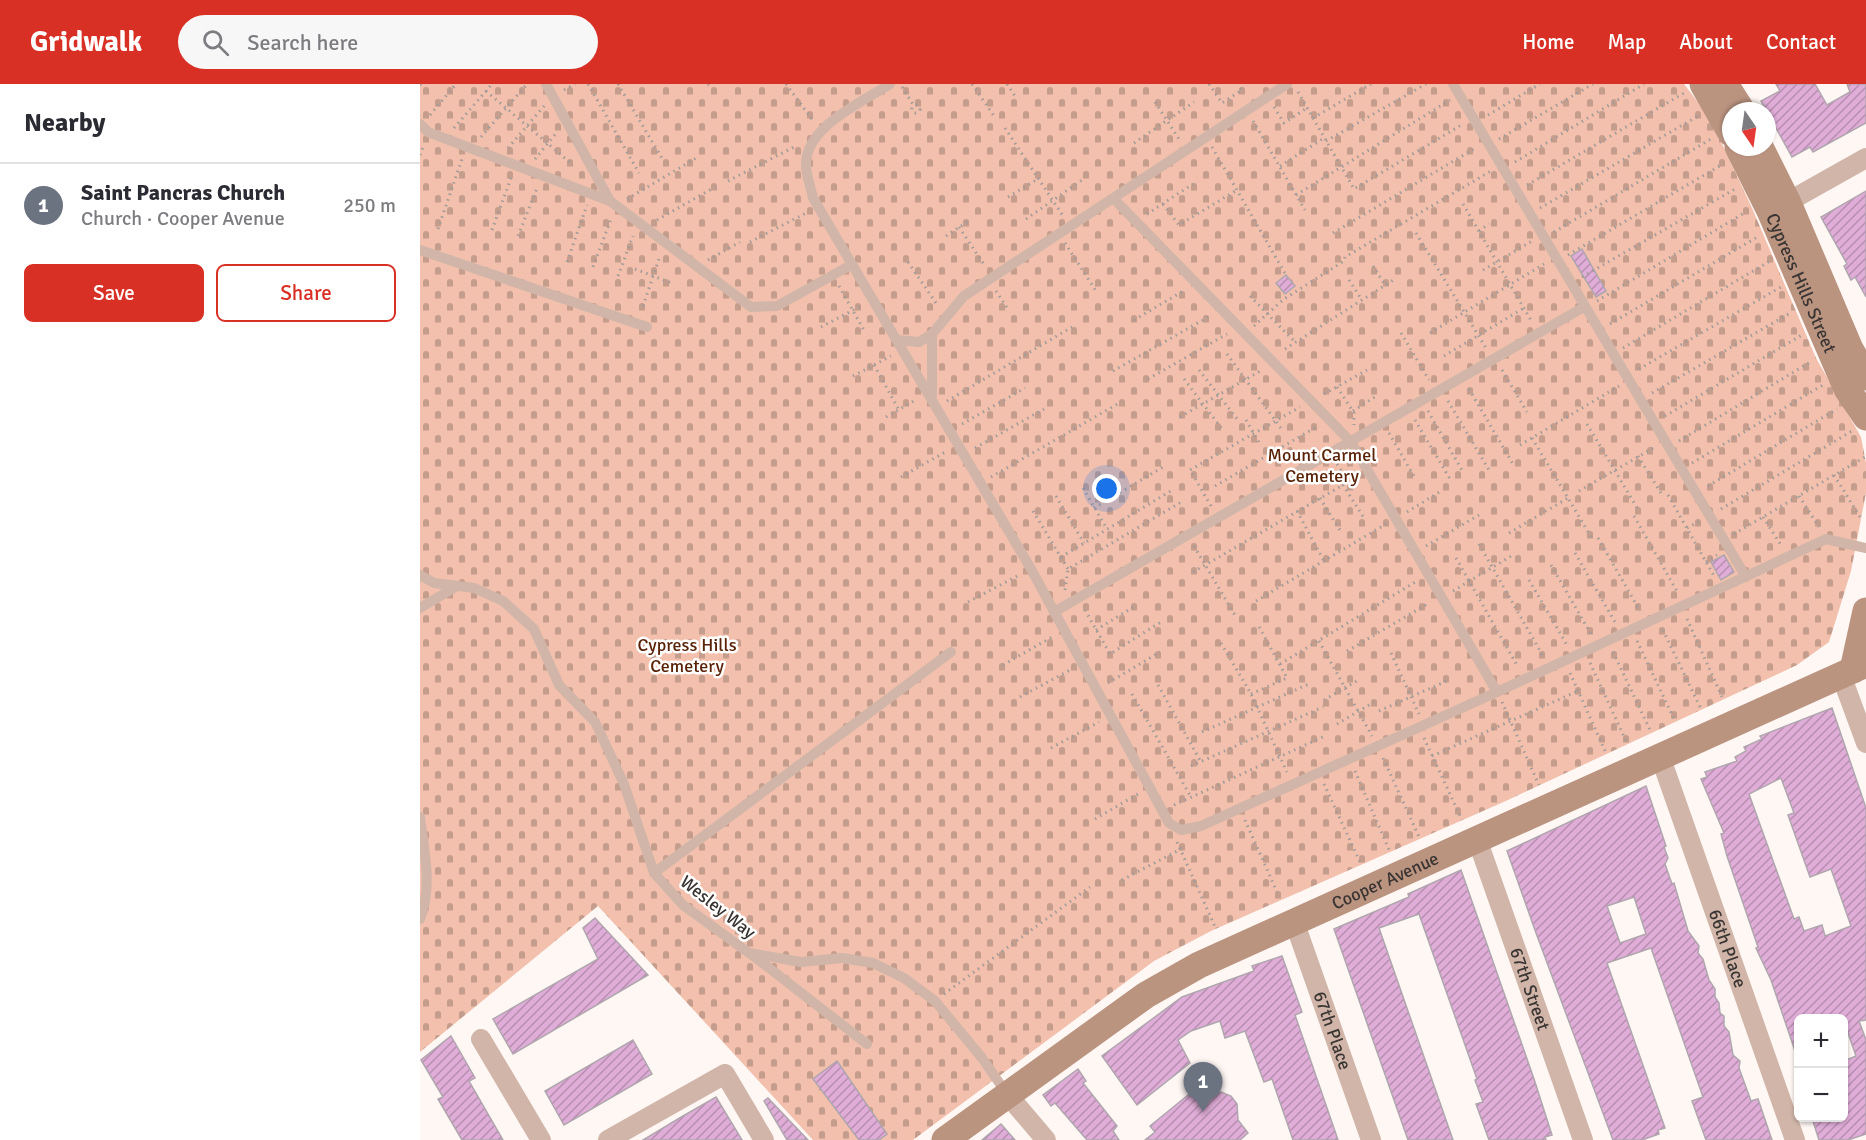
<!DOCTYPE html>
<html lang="en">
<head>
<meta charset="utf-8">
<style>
  :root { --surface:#fff; --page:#f7f7f7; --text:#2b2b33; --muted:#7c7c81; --line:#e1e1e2; --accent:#d93025 }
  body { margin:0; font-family:Signika,sans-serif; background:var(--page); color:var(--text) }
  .controls { position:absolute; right:18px; bottom:18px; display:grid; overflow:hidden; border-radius:9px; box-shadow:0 2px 4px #0004 }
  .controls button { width:54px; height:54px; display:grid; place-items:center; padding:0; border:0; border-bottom:2px solid var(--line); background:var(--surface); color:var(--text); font:30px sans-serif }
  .compass { position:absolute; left:1302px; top:18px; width:54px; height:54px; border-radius:50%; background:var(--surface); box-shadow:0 2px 4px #0004; rotate:167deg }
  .you { position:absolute; left:687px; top:405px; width:21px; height:21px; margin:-15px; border:4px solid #fff; border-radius:50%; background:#1a73e8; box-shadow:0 0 0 9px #1a73e833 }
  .badge { display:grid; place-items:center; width:39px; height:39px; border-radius:50%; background:var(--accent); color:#fff; font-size:20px; font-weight:700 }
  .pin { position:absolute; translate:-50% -50px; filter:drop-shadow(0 2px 3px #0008) }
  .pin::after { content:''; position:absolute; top:32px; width:21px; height:18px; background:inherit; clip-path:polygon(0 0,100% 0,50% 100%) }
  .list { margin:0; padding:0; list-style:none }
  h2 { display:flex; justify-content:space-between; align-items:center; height:78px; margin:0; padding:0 24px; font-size:26px }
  h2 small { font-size:20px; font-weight:400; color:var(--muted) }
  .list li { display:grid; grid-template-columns:39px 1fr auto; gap:18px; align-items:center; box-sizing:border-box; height:84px; padding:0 24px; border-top:2px solid var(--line) }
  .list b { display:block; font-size:22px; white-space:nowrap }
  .list p { margin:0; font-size:20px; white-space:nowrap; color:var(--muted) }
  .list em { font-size:20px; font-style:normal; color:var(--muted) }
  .actions { display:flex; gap:12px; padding:18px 24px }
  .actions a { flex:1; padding:14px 0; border:2px solid var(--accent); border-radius:9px; text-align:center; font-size:21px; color:var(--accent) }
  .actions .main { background:var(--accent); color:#fff }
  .icon { flex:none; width:33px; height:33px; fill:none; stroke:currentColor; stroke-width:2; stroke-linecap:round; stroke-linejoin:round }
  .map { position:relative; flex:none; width:1446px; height:1056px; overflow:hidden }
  header { display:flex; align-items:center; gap:36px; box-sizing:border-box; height:84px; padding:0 30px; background:var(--accent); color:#fff }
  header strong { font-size:28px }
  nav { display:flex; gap:33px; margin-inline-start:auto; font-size:21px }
  .search { width:420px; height:54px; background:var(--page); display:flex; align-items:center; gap:15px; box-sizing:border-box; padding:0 21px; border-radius:33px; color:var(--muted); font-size:22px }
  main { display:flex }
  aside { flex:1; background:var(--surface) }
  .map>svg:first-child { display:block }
</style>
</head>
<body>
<header>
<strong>Gridwalk</strong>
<div class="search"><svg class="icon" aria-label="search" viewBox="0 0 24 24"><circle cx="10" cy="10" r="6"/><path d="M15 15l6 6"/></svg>Search here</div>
<nav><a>Home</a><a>Map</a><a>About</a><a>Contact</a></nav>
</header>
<main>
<aside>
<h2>Nearby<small></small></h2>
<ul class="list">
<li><span class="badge" style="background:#6b7280">1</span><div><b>Saint Pancras Church</b><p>Church · Cooper Avenue</p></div><em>250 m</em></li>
</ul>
<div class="actions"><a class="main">Save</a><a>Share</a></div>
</aside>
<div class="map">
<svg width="1446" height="1056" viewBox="0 0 1446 1056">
  <defs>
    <pattern id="cemetery-stones" width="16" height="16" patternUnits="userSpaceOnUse" patternTransform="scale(1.5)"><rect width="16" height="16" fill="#f2c0ac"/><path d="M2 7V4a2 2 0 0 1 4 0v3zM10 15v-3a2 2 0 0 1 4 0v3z" fill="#c59d8d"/></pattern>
    <pattern id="building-hatch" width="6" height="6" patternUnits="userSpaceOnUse" patternTransform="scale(1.5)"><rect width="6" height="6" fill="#e0add8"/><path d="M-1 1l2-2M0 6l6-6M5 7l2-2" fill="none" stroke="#b78eb0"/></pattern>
  </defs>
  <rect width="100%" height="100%" fill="#fff7f4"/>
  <!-- cemetery -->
  <polygon fill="url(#cemetery-stones)" points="0,0 1264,0 1290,34 1332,124 1396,274 1441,353 1446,379 1446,409 1431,487 1409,558 1377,581 1088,716 791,847 734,877 493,1056 393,1056 178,822 0,968"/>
  <!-- building -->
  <g fill="url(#building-hatch)" stroke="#afa6ae" stroke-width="1.5" fill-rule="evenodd">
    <polygon points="1356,0 1395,0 1407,21 1430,8 1427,0 1446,0 1446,39 1393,68 1390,63 1372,73 1341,17 1360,7"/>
    <polygon points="1446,107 1446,213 1435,193 1431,196 1424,182 1427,180 1401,133"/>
    <polygon points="1162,165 1186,207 1176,213 1151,172"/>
    <polygon points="866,191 875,202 865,210 856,199"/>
    <polygon points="1304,471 1314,488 1301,496 1291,478"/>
    <path d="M1412,624l34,100v212l-7,1 7,19v94l-18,6h-29l-7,-22h32v-57l12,-5 -9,-26 -3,1v-13h-46v35l-2,1 -25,-74 -15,-32 2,-1 -31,-91 -6,-22 3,-1 -23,-54 6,-2 -2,-5 32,-11 -2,-4 11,-6 -2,-4 18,-8 -2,-3zM1361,694l13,35 -6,2 22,62 21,-8 20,57 -26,10 -3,-11 -18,6 -5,-14 -5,2 -45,-125z"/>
    <path d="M1226,702l20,60 -2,1 4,11 -3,6 7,20 2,-1 14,48 11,15 -1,7 5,6 6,21 6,9v8l4,6 1,10 4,3v10l5,6 4,23 7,6 -1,7 12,33 7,-2 14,41h-66l-14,-39 11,-4 -52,-149 -44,15 58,165 -7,2 1,4 -17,6h-29l-77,-207 -29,-82zM1214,813l12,37 -26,9 -13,-37z"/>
    <polygon points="1041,786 1114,995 1132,1051 1125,1053 1126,1056 1069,1056 1056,1020 1063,1018 1055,996 1057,995 999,830 959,844 1033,1056 988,1056 914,845 989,813 988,810"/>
    <polygon points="175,834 228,891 93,970 73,935 178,875 163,844"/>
    <polygon points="862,872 882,928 875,931 918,1056 873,1056 852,995 844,998 825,947 805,954 800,937 771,947 758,956 770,979 717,1021 682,972 762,913 834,887 832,882"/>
    <polygon points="31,952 55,994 49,997 83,1056 42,1056 18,1015 23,1013 1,976"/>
    <polygon points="213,956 232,990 144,1041 125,1007"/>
    <polygon points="417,977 467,1050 459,1056 439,1056 393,995"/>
    <polygon points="658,985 666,997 663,999 697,1042 693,1047 699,1056 667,1056 635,1019 631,1022 623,1011"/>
    <polygon points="784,998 793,1009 801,1008 811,1012 817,1020 818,1036 828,1049 820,1056 725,1056 735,1048 730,1042"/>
    <polygon points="296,1013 322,1056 223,1056 263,1032"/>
    <polygon points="348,1014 388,1056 367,1056 344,1017"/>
    <polygon points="581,1040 595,1056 562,1056"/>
  </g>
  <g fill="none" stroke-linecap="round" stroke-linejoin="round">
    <!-- path -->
    <g stroke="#a29b99" stroke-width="3" stroke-dasharray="1.5 4.5" stroke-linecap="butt">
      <polyline points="168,0 219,89"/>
      <polyline points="198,0 243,76"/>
      <polyline points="288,0 290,2"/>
      <polyline points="366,0 394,38"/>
      <polyline points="552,0 574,32"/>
      <polyline points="587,0 595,12"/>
      <polyline points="789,0 802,19 822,6 818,0"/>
      <polyline points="0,1 1,0"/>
      <polyline points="482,3 494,22"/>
      <polyline points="144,6 155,0"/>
      <polyline points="66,7 153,81"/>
      <polyline points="878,8 934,105 1043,40"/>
      <polyline points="735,18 759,55"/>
      <circle cx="496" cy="25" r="4"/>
      <polyline points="854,23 864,39 887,24"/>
      <polyline points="10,31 36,0"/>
      <polyline points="1068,31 1120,0"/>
      <polyline points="893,34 951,0"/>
      <polyline points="833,37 885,126"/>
      <polyline points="34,44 72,0"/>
      <polyline points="585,44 643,132"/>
      <polyline points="61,53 107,0"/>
      <polyline points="1079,55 1173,0"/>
      <polyline points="906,57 1006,0"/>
      <polyline points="714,59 774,18"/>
      <polyline points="792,63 866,191"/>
      <polyline points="88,64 125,21"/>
      <polyline points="0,71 4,61"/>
      <polyline points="115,75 137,48"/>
      <polyline points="1095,78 1224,0"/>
      <polyline points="860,82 904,54"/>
      <polyline points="308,97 376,62"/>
      <polyline points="1107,101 1264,9"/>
      <polyline points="876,111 1030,16"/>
      <polyline points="588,113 618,95"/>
      <polyline points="207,115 278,73"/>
      <polyline points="743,120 759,141 817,106"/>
      <polyline points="1043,120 1112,238"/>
      <polyline points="1120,124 1278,32"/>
      <polyline points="727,130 773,100"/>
      <polyline points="606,135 665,94"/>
      <polyline points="237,136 295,103"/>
      <polyline points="539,143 565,182"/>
      <polyline points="18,145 42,75"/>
      <polyline points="72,146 91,94"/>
      <polyline points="1059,147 1069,140"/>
      <polyline points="1134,148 1291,55"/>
      <polyline points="913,149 1057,63"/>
      <polyline points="996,149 1066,264"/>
      <polyline points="98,152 117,104"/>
      <polyline points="526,152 550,136"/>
      <polyline points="330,158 386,129"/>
      <polyline points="645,159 676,207"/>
      <polyline points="1148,171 1303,80"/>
      <polyline points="288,176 320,158"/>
      <polyline points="147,178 167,121"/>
      <polyline points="488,178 518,222"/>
      <polyline points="953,182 965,201"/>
      <polyline points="173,183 191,135"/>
      <polyline points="215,185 254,200"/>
      <polyline points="1063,186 1112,157"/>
      <polyline points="198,192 213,152"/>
      <polyline points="1162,193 1315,105"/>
      <polyline points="929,196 942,216"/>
      <polyline points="419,202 445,248"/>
      <polyline points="576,207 588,225"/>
      <polyline points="830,212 875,258"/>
      <polyline points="1177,217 1326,128"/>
      <polyline points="223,222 240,172"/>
      <polyline points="714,236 765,206"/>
      <polyline points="1190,240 1339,152"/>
      <polyline points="834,242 864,215 924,177 925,173 1071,87"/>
      <polyline points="401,243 443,221"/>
      <polyline points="981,249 1009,296"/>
      <polyline points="1010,249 1124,180"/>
      <polyline points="1203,264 1350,177"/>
      <polyline points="865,265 975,195"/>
      <polyline points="807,270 863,347"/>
      <polyline points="1024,272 1104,224"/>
      <polyline points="454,281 479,326"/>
      <polyline points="1219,285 1361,203"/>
      <polyline points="779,286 818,336"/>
      <polyline points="1082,286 1107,328"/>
      <polyline points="693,287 790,232"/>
      <polyline points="433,292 471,272"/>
      <polyline points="728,295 807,250"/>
      <polyline points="764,295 802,345"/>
      <polyline points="917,303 934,329 934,341"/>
      <polyline points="1049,305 1093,380"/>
      <polyline points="1232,309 1372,228"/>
      <polyline points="904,310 947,286"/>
      <polyline points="527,317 652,243"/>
      <polyline points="1028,317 1069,386"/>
      <polyline points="933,327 958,311"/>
      <polyline points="1008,327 1043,388"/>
      <polyline points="1245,332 1382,251"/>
      <polyline points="466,333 497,315"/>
      <polyline points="760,333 842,286"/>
      <polyline points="826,336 840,360"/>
      <polyline points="995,336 1030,395"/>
      <polyline points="542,340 605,304"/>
      <polyline points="1167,340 1219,427"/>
      <polyline points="969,349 995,394"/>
      <polyline points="1112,354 1173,456"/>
      <polyline points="1259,357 1392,277"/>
      <polyline points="1100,361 1199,302"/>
      <polyline points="555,364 624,325"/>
      <polyline points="1218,372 1241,409"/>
      <polyline points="1272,379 1403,301"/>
      <polyline points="917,380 922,388 933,388"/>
      <polyline points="926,389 923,401 944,434"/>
      <polyline points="1414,391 1440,433"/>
      <polyline points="481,393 527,367"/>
      <polyline points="571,393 701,318"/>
      <polyline points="795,402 898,342"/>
      <polyline points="1288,402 1417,325"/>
      <polyline points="663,404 687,445"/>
      <polyline points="1159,407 1235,363"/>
      <polyline points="1248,411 1294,492"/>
      <polyline points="636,412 664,459"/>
      <polyline points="1379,412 1399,443"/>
      <polyline points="900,414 921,448"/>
      <polyline points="791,422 770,386 880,323"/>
      <polyline points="674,424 743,383"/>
      <polyline points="1301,425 1432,347"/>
      <polyline points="613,427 648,485"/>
      <polyline points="877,427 904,477"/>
      <polyline points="987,428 1021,407"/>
      <polyline points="1214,432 1258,509"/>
      <polyline points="1343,433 1361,461"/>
      <polyline points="1267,444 1280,437"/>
      <polyline points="1089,449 1148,414"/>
      <polyline points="1314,450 1445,373"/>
      <polyline points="1178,454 1220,527"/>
      <polyline points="1059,460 1123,572"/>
      <polyline points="774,462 816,533"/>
      <polyline points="1006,462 1059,431"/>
      <polyline points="1155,469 1195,538"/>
      <polyline points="641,473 754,405"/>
      <polyline points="1036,474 1098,583"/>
      <polyline points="1286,478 1297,471"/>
      <polyline points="1131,481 1171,550"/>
      <polyline points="773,488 923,401"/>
      <polyline points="1109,496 1147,561"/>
      <polyline points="645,506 648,485 763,417"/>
      <polyline points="1033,507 1093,471"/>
      <polyline points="836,517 966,440"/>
      <polyline points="548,518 601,490"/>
      <polyline points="665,526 690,570 741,538"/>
      <polyline points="1267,535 1303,615"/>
      <polyline points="676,546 715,522"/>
      <polyline points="1243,546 1281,625"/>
      <polyline points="899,557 952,652"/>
      <polyline points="1217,557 1255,637"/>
      <polyline points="801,559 831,610 867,688"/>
      <polyline points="927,567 1009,519"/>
      <polyline points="1193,568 1231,648"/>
      <polyline points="971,569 999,630"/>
      <polyline points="1170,579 1207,659"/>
      <polyline points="860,580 997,497"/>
      <polyline points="583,581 632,553"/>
      <polyline points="1150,589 1186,669"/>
      <polyline points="688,599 740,568"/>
      <polyline points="738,601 781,678"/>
      <polyline points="712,610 771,713"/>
      <polyline points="831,610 867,594 837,539"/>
      <polyline points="600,613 650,586"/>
      <polyline points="904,616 940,595"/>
      <polyline points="1082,618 1119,701"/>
      <polyline points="959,627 1029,596"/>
      <polyline points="917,640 954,618"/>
      <polyline points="782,648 891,599"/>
      <polyline points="1004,654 1042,736"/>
      <polyline points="631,664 679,638"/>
      <polyline points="1012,672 1158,607"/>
      <polyline points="963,674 1000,755"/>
      <polyline points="771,682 903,623"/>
      <polyline points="935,687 970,768"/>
      <polyline points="904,700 940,778"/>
      <polyline points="754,721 905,652"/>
      <polyline points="675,735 718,710"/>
      <polyline points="825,736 857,808"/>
      <polyline points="757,758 796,845"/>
      <polyline points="702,796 761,765"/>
      <polyline points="524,910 670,803"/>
    </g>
    <!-- lane -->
    <g stroke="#d0b5a8" stroke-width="10">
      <polyline points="126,0 190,117"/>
      <path d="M470,0c-29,19 -85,43 -84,81 0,11 5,22 7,33l218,371 138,254 12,7 20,-4 296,-134 329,-153 40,9"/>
      <polyline points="1033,0 1326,493"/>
      <polyline points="0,40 8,48 190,117 331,223 357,222 431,181"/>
      <polyline points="694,115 931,358 1077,608"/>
      <polyline points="0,166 227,243"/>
      <polyline points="477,256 499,258 512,250"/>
      <polyline points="512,311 512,250 544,212 867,0"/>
      <polyline points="0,491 14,499 54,504 83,517 114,545 139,601 175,638 204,700 234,789 263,821 329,869 381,878 422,874 453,879 484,894 515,917 562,974 587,1010"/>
      <polyline points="0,524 37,502"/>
      <polyline points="634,528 1164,223"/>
      <path d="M0,733c4,34 13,70 0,102"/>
      <polyline points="234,789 531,568"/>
      <polyline points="331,870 447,960"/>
    </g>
    <!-- street -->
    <g stroke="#d0b5a8" stroke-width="20">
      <polyline points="1357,124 1446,74"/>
      <polyline points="1421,591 1446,659"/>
      <path id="s1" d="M1240,672l135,384"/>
      <path id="s2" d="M1057,755l106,301"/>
      <path id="s3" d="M874,837l77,219"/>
      <polyline points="61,955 121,1056"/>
      <polyline points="587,1010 626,1056"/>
      <polyline points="188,1056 305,990 344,1056"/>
    </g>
    <!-- secondary -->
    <g stroke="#bb9480" stroke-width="27">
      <polyline points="1283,0 1311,49"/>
      <polyline points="1305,0 1322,27"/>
      <path id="s4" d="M1318,63l32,64 77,178 19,28"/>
      <polyline points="1340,63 1368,119 1430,265 1446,293"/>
      <polyline points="1433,586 1446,527"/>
      <path id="s5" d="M525,1056l201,-145 53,-30 667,-301"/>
    </g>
  </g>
  <g text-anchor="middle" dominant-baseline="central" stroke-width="5" stroke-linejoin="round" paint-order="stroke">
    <!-- street labels -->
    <g font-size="18" fill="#3a3533" stroke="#fff">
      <text stroke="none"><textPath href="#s4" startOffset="150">Cypress Hills Street</textPath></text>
      <text stroke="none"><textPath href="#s5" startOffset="513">Cooper Avenue</textPath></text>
      <text transform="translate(298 823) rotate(38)">Wesley Way</text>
      <text stroke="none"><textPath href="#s1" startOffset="204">66th Place</textPath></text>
      <text stroke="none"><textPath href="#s2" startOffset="159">67th Street</textPath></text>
      <text stroke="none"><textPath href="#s3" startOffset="116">67th Place</textPath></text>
    </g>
    <!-- park labels -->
    <g font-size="18" fill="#5a2308" stroke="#fff">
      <text x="902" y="371">Mount Carmel<tspan x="902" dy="21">Cemetery</tspan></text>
      <text x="267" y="561">Cypress Hills<tspan x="267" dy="21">Cemetery</tspan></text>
    </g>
  </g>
</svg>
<div class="controls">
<button>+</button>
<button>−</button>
</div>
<svg class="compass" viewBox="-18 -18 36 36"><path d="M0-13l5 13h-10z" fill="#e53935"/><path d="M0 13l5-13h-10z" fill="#7c7c81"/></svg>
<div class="you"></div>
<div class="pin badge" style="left:783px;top:1028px;background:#6b7280">1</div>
</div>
</main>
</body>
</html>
